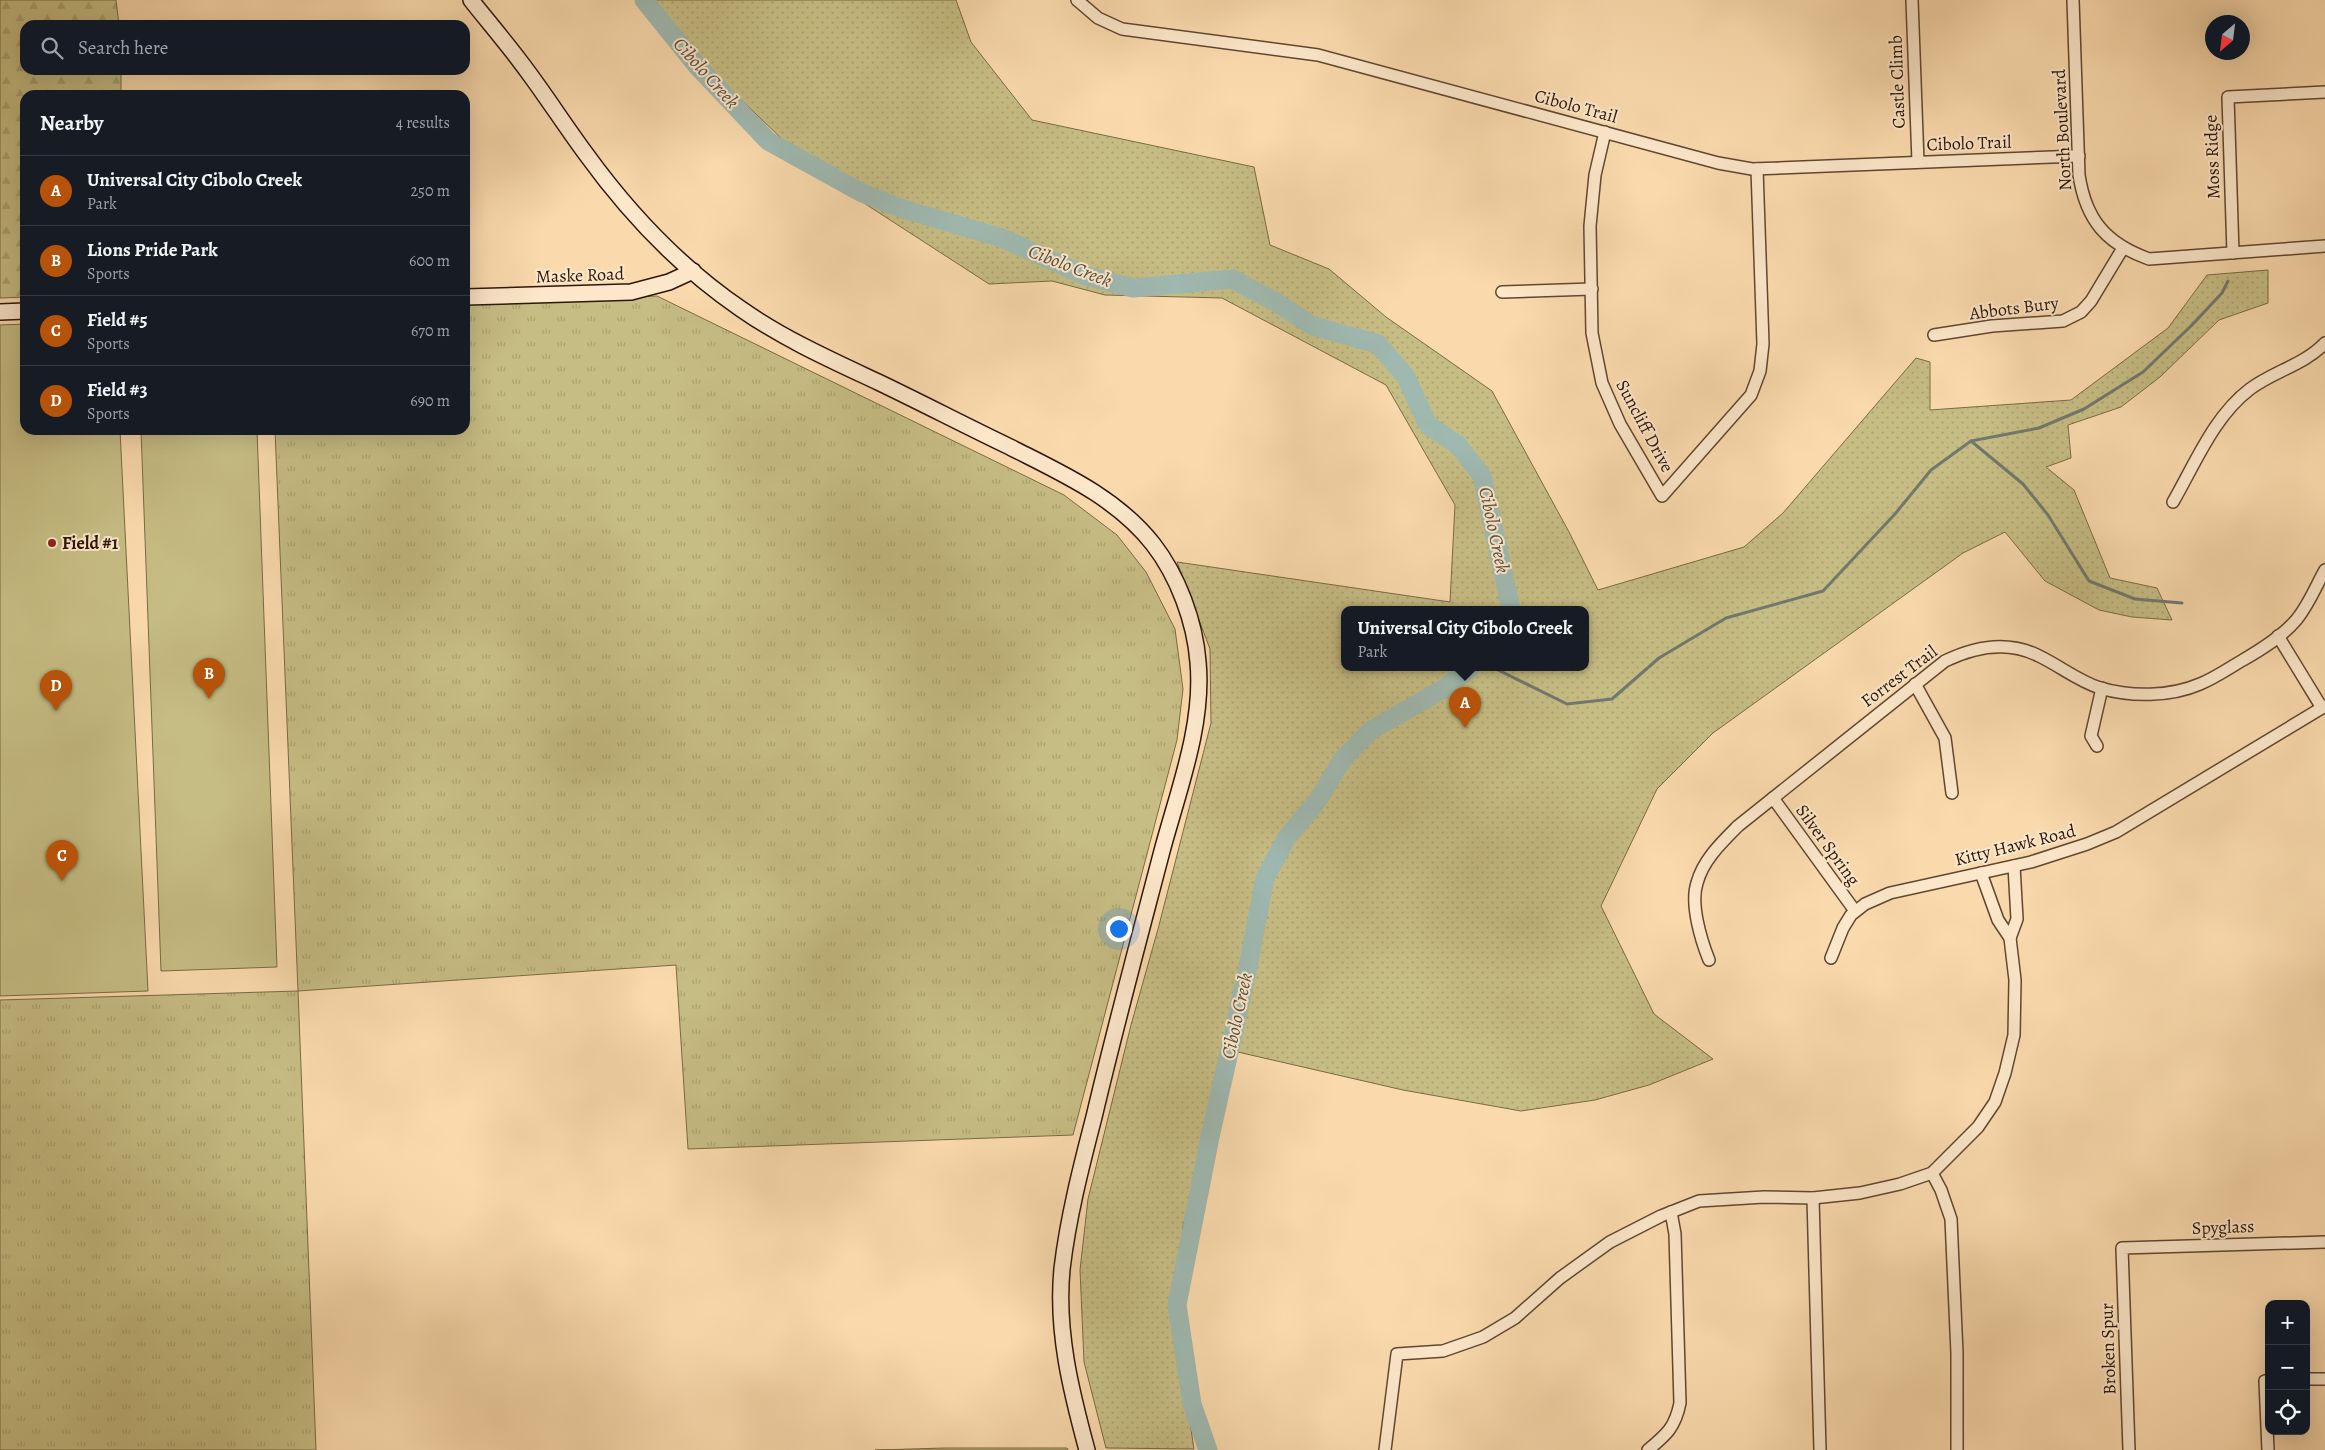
<!DOCTYPE html>
<html lang="en">
<head>
<meta charset="utf-8">
<style>
  :root { --surface:#171b24; --page:#20242c; --text:#f1f3f6; --muted:#9ea1a6; --line:#363941; --accent:#b45309 }
  body { margin:0; font-family:Alegreya,serif; background:var(--page); color:var(--text) }
  .controls { position:absolute; right:15px; bottom:15px; display:grid; overflow:hidden; border-radius:10px; box-shadow:0 5px 20px #0002 }
  .controls button { width:45px; height:45px; display:grid; place-items:center; padding:0; border:0; border-bottom:1px solid var(--line); background:var(--surface); color:var(--text); font:25px sans-serif }
  .compass { position:absolute; left:2205px; top:15px; width:45px; height:45px; border-radius:50%; background:var(--surface); box-shadow:0 5px 20px #0002; rotate:208deg }
  .you { position:absolute; left:1118px; top:928px; width:18px; height:18px; margin:-12px; border:4px solid #fff; border-radius:50%; background:#1a73e8; box-shadow:0 0 0 8px #1a73e833 }
  .badge { display:grid; place-items:center; width:32px; height:32px; border-radius:50%; background:var(--accent); color:#fff; font-size:16px; font-weight:700 }
  .pin { position:absolute; translate:-50% -41px; filter:drop-shadow(0 1px 2px #0008) }
  .pin::after { content:''; position:absolute; top:26px; width:18px; height:15px; background:inherit; clip-path:polygon(0 0,100% 0,50% 100%) }
  .popup { position:absolute; left:1341px; top:606px; width:248px; height:65px; box-sizing:border-box; display:grid; place-content:center; border-radius:10px; background:var(--surface); filter:drop-shadow(0 1px 4px #0005); font-size:16px; white-space:nowrap; color:var(--muted) }
  .popup b { font-size:19px; color:var(--text) }
  .popup::after { content:''; position:absolute; left:50%; top:100%; margin-left:-10px; border:10px solid transparent; border-top-color:var(--surface) }
  .list { margin:0; padding:0; list-style:none }
  h2 { display:flex; justify-content:space-between; align-items:center; height:65px; margin:0; padding:0 20px; font-size:21px }
  h2 small { font-size:16px; font-weight:400; color:var(--muted) }
  .list li { display:grid; grid-template-columns:32px 1fr auto; gap:15px; align-items:center; box-sizing:border-box; height:70px; padding:0 20px; border-top:1px solid var(--line) }
  .list b { display:block; font-size:19px; white-space:nowrap }
  .list p { margin:0; font-size:16px; white-space:nowrap; color:var(--muted) }
  .list em { font-size:16px; font-style:normal; color:var(--muted) }
  .icon { flex:none; width:28px; height:28px; fill:none; stroke:currentColor; stroke-width:2; stroke-linecap:round; stroke-linejoin:round }
  .map { position:relative; flex:none; width:2325px; height:1450px; overflow:hidden }
  .search { position:absolute; background:var(--surface); box-shadow:0 5px 20px #0002; left:20px; top:20px; width:450px; height:55px; display:flex; align-items:center; gap:12px; box-sizing:border-box; padding:0 18px; border-radius:15px; color:var(--muted); font-size:19px }
  .panel { position:absolute; background:var(--surface); box-shadow:0 5px 20px #0002; left:20px; top:90px; width:450px; height:345px; border-radius:15px }
  .map>svg:first-child { display:block }
</style>
</head>
<body>
<div class="map">
<svg width="2325" height="1450" viewBox="0 0 2325 1450">
  <defs>
    <pattern id="grass-tufts" width="24" height="20" patternUnits="userSpaceOnUse" patternTransform="scale(1.25)"><rect width="24" height="20" fill="#c6bd84"/><path d="M3 7l-1-3M5 7V3M7 7l1-3M15 17l-1-3M17 17v-4M19 17l1-3" fill="none" stroke="#aaa270"/></pattern>
    <pattern id="forest-firs" width="22" height="20" patternUnits="userSpaceOnUse" patternTransform="scale(1.25)"><rect width="22" height="20" fill="#c6bd84"/><path d="M5 1l3.5 6h-7zM16 11l3.5 6h-7z" fill="#aaa270"/></pattern>
    <pattern id="park-dots" width="8" height="8" patternUnits="userSpaceOnUse" patternTransform="scale(1.25)"><rect width="8" height="8" fill="#c6bd84"/><path d="M2 2h.1M6 6h.1" fill="none" stroke="#aaa270" stroke-width="1.8" stroke-linecap="round"/></pattern>
  </defs>
  <rect width="100%" height="100%" fill="#fadaad"/>
  <filter id="stains"><feTurbulence type="fractalNoise" baseFrequency=".004" numOctaves="4"/><feColorMatrix values="0 0 0 0 .2 0 0 0 0 .09 0 0 0 0 .02 0 0 0 .5 -.17"/></filter>
  <radialGradient id="worn" r=".72"><stop offset=".6" stop-color="#630" stop-opacity="0"/><stop offset="1" stop-color="#630" stop-opacity=".3"/></radialGradient>
  <!-- grass -->
  <g fill="url(#grass-tufts)" stroke="#7a6a46">
    <polygon points="657,296 1064,495 1117,535 1146,572 1175,629 1183,689 1177,740 1073,1135 688,1149 676,965 298,991 316,1450 0,1450 0,1000 298,991 275,430 465,430 465,303"/>
    <polygon points="945,1448 1067,1448 1068,1450 875,1450"/>
  </g>
  <!-- forest -->
  <polygon fill="url(#forest-firs)" stroke="#7a6a46" points="0,0 116,0 119,25 25,25 25,70 121,70 121,95 25,95 25,297 0,298"/>
  <!-- park -->
  <path fill="url(#park-dots)" stroke="#7a6a46" fill-rule="evenodd" d="M638,0h318l15,42 61,78 222,47 16,78 59,24 57,48 106,74 77,141 29,58 146,-43 39,-34 133,-155 14,4v48l141,-10 97,-72 39,-53 61,-5v33l-49,17 -59,57 -39,30 -53,18 3,33 -25,9 28,23 36,88 47,10 15,32 -40,-3 -33,-7 -54,-29 -40,-49 -42,21 -250,180 -56,56 -56,117 53,108 59,45 -64,26 -54,15 -74,11 -118,-21 -174,-40 -46,176 -4,124 15,99 -88,-1 -22,-86 -4,-92 8,-71 43,-174 27,-96 53,-206 -1,-74 -33,-87 273,40 5,-97 -69,-120 -164,-87 -117,-3 -53,-14 -63,3 -173,-112zM1345,609h240v58h-240z"/>
  <!-- pitch -->
  <g fill="#c6bd84" stroke="#7a6a46">
    <polygon points="25,324 25,430 120,430 148,991 0,996 0,325"/>
    <polygon points="141,430 257,430 277,967 161,971"/>
  </g>
  <g fill="none" stroke-linecap="round" stroke-linejoin="round">
    <!-- stream -->
    <g stroke="#71786d" stroke-width="3">
      <polyline points="1971,441 2023,484 2048,515 2089,581 2135,599 2182,603"/>
      <polyline points="1492,667 1567,704 1612,699 1659,658 1726,618 1823,591 1895,514 1931,470 1971,441 2039,428 2084,409 2143,372 2191,326 2222,293 2228,281"/>
    </g>
    <!-- river -->
    <g stroke="#9fb9b1" stroke-width="19">
      <polyline points="644,0 698,67 768,141 862,193 906,210 1002,238 1086,276 1133,288 1232,279 1274,301 1313,326 1378,344 1406,377 1428,425 1458,445 1482,476 1511,609"/>
      <polyline points="1208,1450 1192,1404 1177,1305 1210,1137 1247,972 1265,878 1286,839 1318,800 1342,760 1370,731 1448,686 1471,667"/>
    </g>
    <defs>
      <g id="street">
        <polyline points="1077,0 1098,18 1122,29 1318,55 1718,163 1752,169 2079,156"/>
        <polyline points="1912,0 1918,162"/>
        <path d="M2073,0l6,175c7,46 28,69 70,84l176,-13"/>
        <polyline points="1605,132 1595,175 1590,226 1592,333 1602,383 1620,424 1662,496 1751,395 1760,371 1763,344 1757,169"/>
        <polyline points="2233,253 2228,97 2325,92"/>
        <polyline points="1502,292 1592,289"/>
        <polyline points="1934,335 1992,326 2063,321 2081,312 2091,301 2123,248"/>
        <path d="M2173,502c22,-38 41,-86 77,-113 24,-18 54,-24 75,-46"/>
        <polyline points="2278,636 2322,708"/>
        <polyline points="1915,684 1945,738 1952,793"/>
        <polyline points="2097,746 2091,736 2102,688"/>
        <polyline points="1773,798 1855,911"/>
        <polyline points="2010,938 2017,919 2014,866"/>
        <polyline points="1831,958 1843,928 1851,915 1865,904 1890,893 2031,862 2087,844 2116,832 2325,706"/>
        <path d="M1709,960c-8,-20 -19,-56 -12,-77 6,-23 25,-41 41,-57l207,-165c31,-15 63,-21 94,-5 21,10 39,25 61,32 31,9 70,9 100,-4 15,-6 29,-16 43,-24 19,-11 40,-24 54,-41 12,-15 19,-33 28,-49"/>
        <polyline points="1932,1173 1941,1190 1951,1219 1957,1353 1957,1450"/>
        <polyline points="1813,1198 1820,1450"/>
        <polyline points="2306,1379 2325,1379"/>
        <polyline points="1385,1450 1397,1354 1443,1351 1483,1337 1515,1318 1560,1278 1610,1242 1661,1216 1699,1201 1764,1197 1813,1198 1860,1193 1900,1184 1932,1173 1978,1127 1995,1102 2005,1073 2014,1035 2015,980 2010,938 1998,920 1981,873"/>
        <path d="M1648,1450c18,-15 27,-22 32,-47l-5,-169 -4,-22"/>
        <polyline points="2129,1450 2122,1248 2325,1242"/>
        <polyline points="2268,1450 2265,1381 2269,1380"/>
      </g>
      <g id="secondary">
        <path d="M471,0c19,24 39,47 57,72 20,27 38,55 58,82 42,58 95,114 155,155 43,30 90,51 137,73 44,21 88,44 132,65 51,26 106,50 143,97 25,32 42,78 45,118 6,63 -20,129 -36,189 -23,88 -47,177 -68,266 -13,50 -26,101 -32,152 -6,62 9,122 25,181"/>
        <polyline points="465,297 631,292 669,282 693,271"/>
        <polyline points="0,312 25,311"/>
      </g>
    </defs>
    <!-- street casing -->
    <use href="#street" stroke="#604730" stroke-width="14"/>
    <!-- secondary casing -->
    <use href="#secondary" stroke="#2d1607" stroke-width="18"/>
    <!-- street -->
    <use href="#street" stroke="#fce7ca" stroke-width="11"/>
    <!-- secondary -->
    <use href="#secondary" stroke="#fce7ca" stroke-width="15"/>
  </g>
  <!-- markers -->
  <circle fill="#8f2418" stroke="#fce7ca" stroke-width="2" cx="52" cy="543" r="5"/>
  <g text-anchor="middle" dominant-baseline="central" stroke-width="4" stroke-linejoin="round" paint-order="stroke">
    <!-- street labels -->
    <g font-size="18" fill="#2d1607" stroke="#fce7ca">
      <text transform="translate(1897 82) rotate(-92)">Castle Climb</text>
      <text transform="translate(1576 106) rotate(15)">Cibolo Trail</text>
      <text transform="translate(2062 130) rotate(-93)">North Boulevard</text>
      <text transform="translate(1969 143) rotate(-2)">Cibolo Trail</text>
      <text transform="translate(2212 157) rotate(-92)">Moss Ridge</text>
      <text transform="translate(580 275) rotate(-2)">Maske Road</text>
      <text transform="translate(2014 308) rotate(-7)">Abbots Bury</text>
      <text transform="translate(1645 426) rotate(62)">Suncliff Drive</text>
      <text transform="translate(1899 676) rotate(-37)">Forrest Trail</text>
      <text transform="translate(1828 845) rotate(54)">Silver Spring</text>
      <text transform="translate(2015 845) rotate(-14)">Kitty Hawk Road</text>
      <text transform="translate(2223 1227) rotate(-2)">Spyglass</text>
      <text transform="translate(2108 1349) rotate(-92)">Broken Spur</text>
    </g>
    <!-- poi labels -->
    <g font-size="18" font-weight="bold" fill="#2d1607" stroke="#fce7ca" text-anchor="start">
      <text x="62" y="543">Field #1</text>
    </g>
    <!-- water labels -->
    <g font-size="19" font-style="italic" fill="#554f42" stroke="#fce7ca">
      <text transform="translate(706 73) rotate(48)">Cibolo Creek</text>
      <text transform="translate(1070 266) rotate(21)">Cibolo Creek</text>
      <text transform="translate(1494 530) rotate(78)">Cibolo Creek</text>
      <text transform="translate(1237 1016) rotate(-78)">Cibolo Creek</text>
    </g>
  </g>
  <rect width="100%" height="100%" filter="url(#stains)"/>
  <rect width="100%" height="100%" fill="url(#worn)"/>
</svg>
<div class="controls">
<button>+</button>
<button>−</button>
<button><svg class="icon" aria-label="locate" viewBox="0 0 24 24"><circle cx="12" cy="12" r="6"/><path d="M12 2v4M12 18v4M2 12h4M18 12h4"/></svg></button>
</div>
<svg class="compass" viewBox="-18 -18 36 36"><path d="M0-13l5 13h-10z" fill="#e53935"/><path d="M0 13l5-13h-10z" fill="#9ea1a6"/></svg>
<div class="you"></div>
<div class="pin badge" style="left:1465px;top:728px">A</div>
<div class="popup"><b>Universal City Cibolo Creek</b>Park</div>
<div class="pin badge" style="left:209px;top:699px">B</div>
<div class="pin badge" style="left:62px;top:881px">C</div>
<div class="pin badge" style="left:56px;top:711px">D</div>
<div class="search"><svg class="icon" aria-label="search" viewBox="0 0 24 24"><circle cx="10" cy="10" r="6"/><path d="M15 15l6 6"/></svg>Search here</div>
<section class="panel">
<h2>Nearby<small>4 results</small></h2>
<ul class="list">
<li><span class="badge">A</span><div><b>Universal City Cibolo Creek</b><p>Park</p></div><em>250 m</em></li>
<li><span class="badge">B</span><div><b>Lions Pride Park</b><p>Sports</p></div><em>600 m</em></li>
<li><span class="badge">C</span><div><b>Field #5</b><p>Sports</p></div><em>670 m</em></li>
<li><span class="badge">D</span><div><b>Field #3</b><p>Sports</p></div><em>690 m</em></li>
</ul>
</section>
</div>
</body>
</html>
